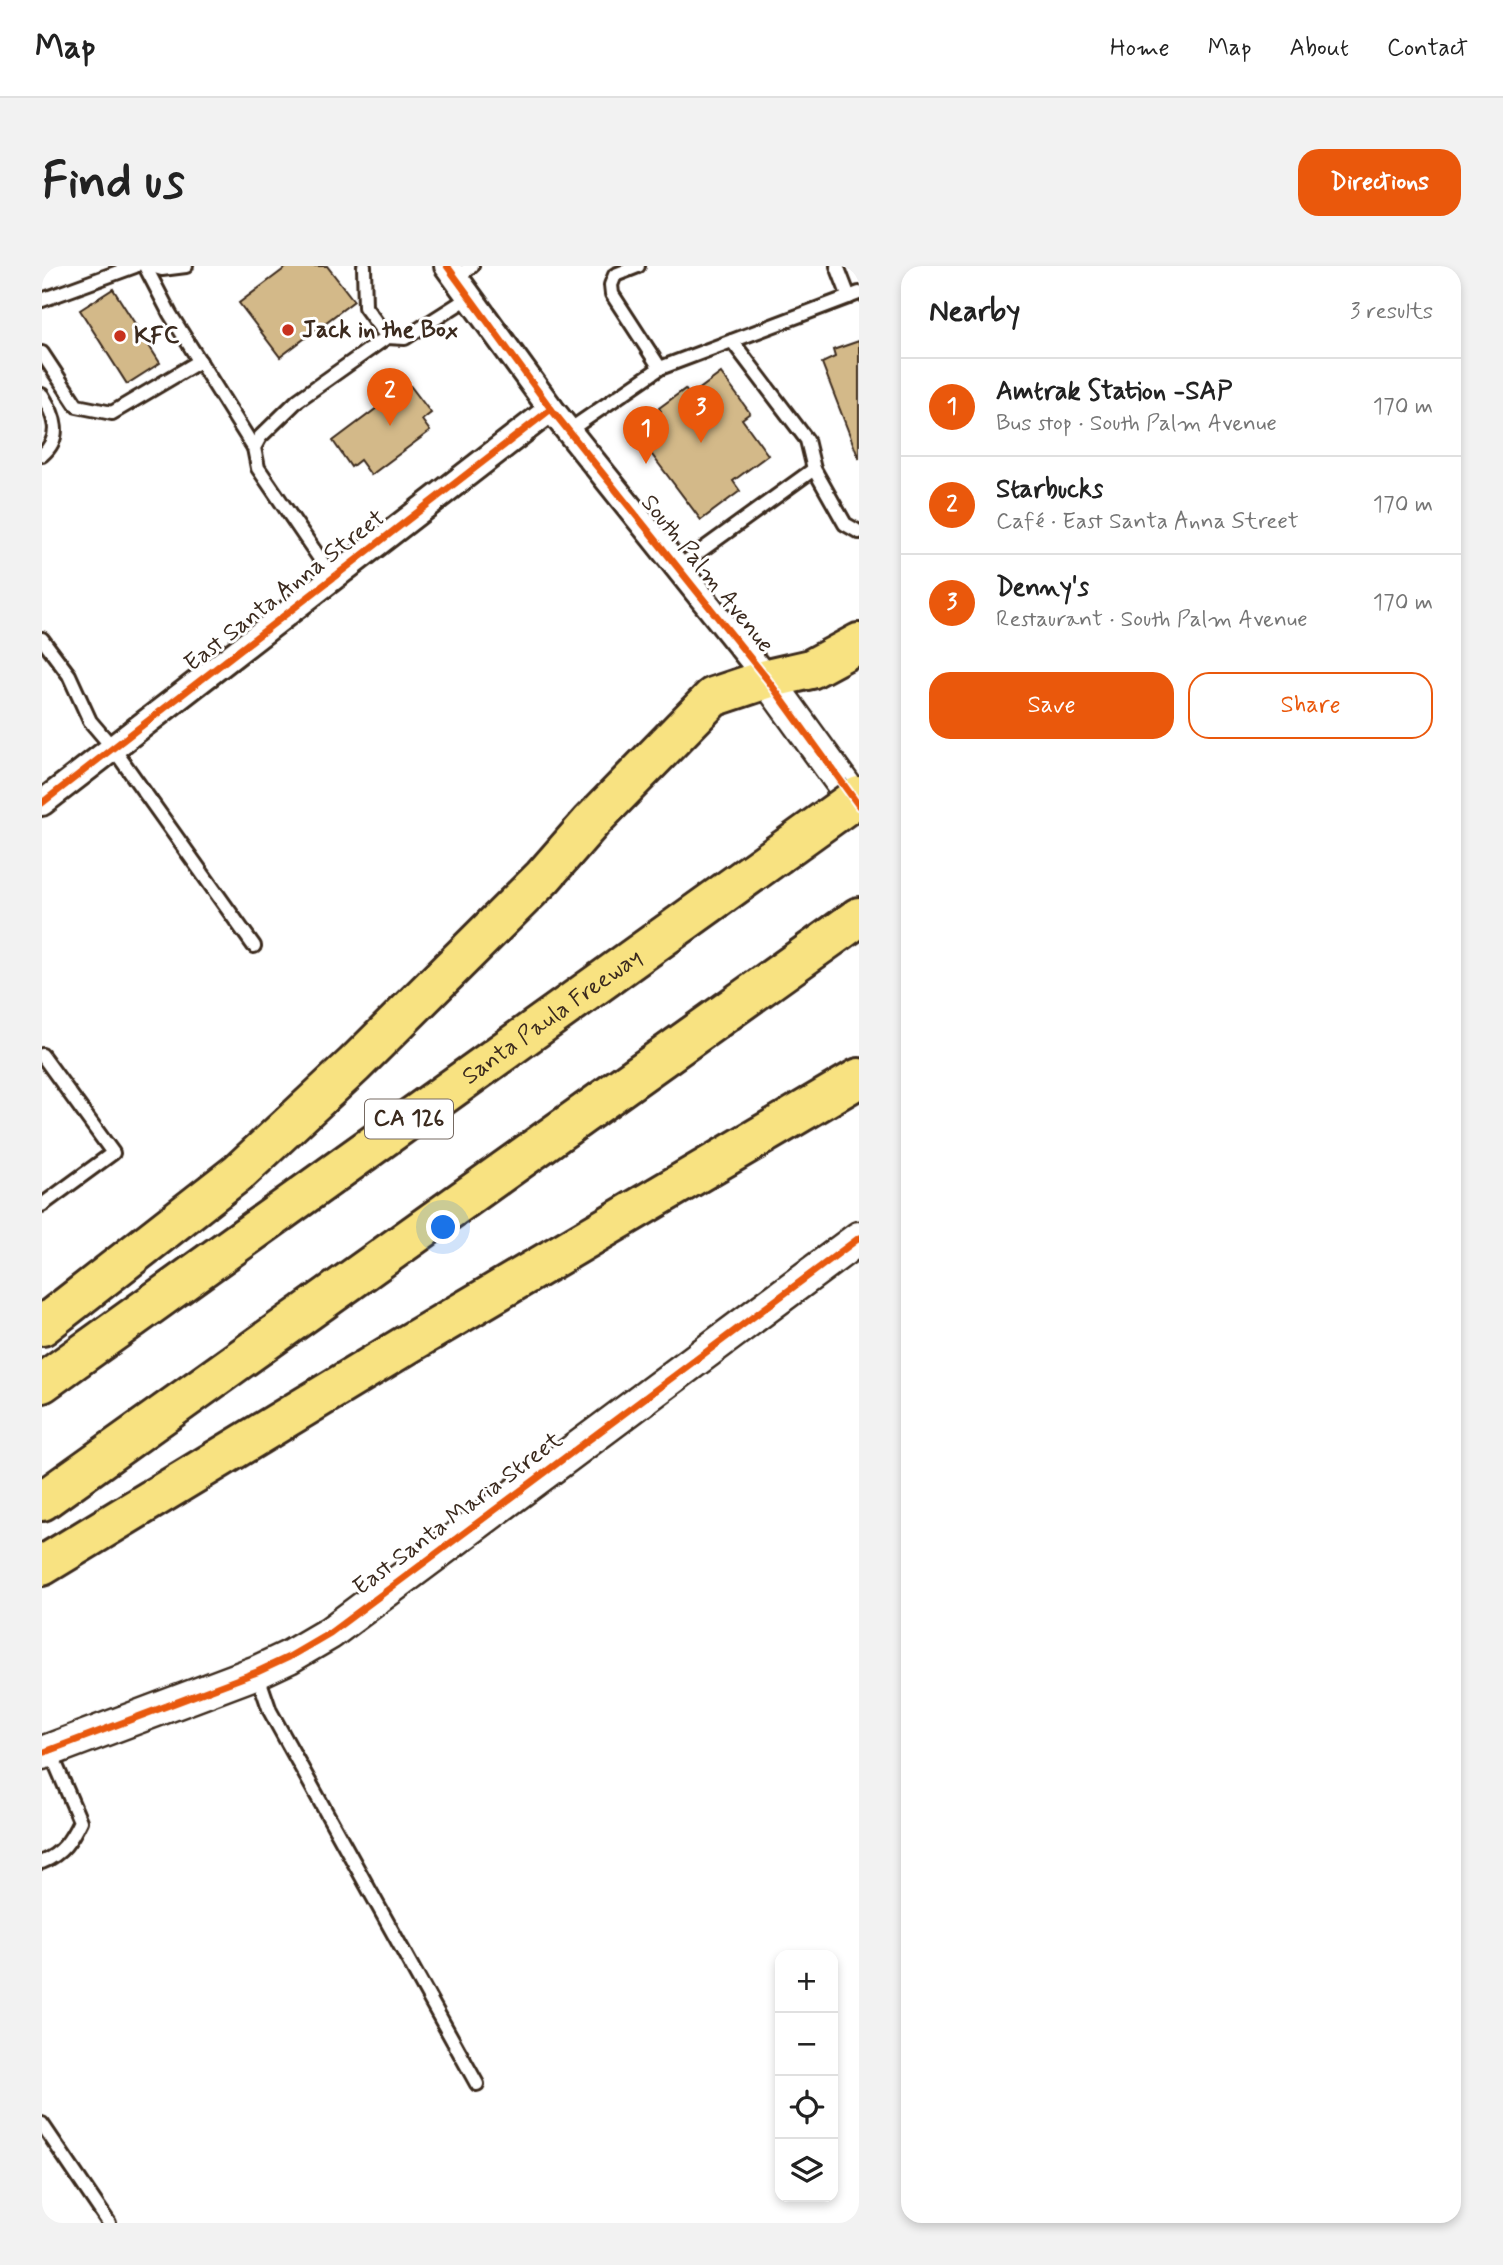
<!DOCTYPE html>
<html lang="en">
<head>
<meta charset="utf-8">
<style>
  :root { --surface:#fff; --page:#f2f2f2; --text:#222; --muted:#767676; --line:#e0e0e0; --accent:#ea580c }
  body { margin:0; font-family:Mynerve,sans-serif; background:var(--page); color:var(--text) }
  .controls { position:absolute; right:21px; bottom:21px; display:grid; overflow:hidden; border-radius:14px; box-shadow:0 4px 10px #0003 }
  .controls button { width:63px; height:63px; display:grid; place-items:center; padding:0; border:0; border-bottom:2px solid var(--line); background:var(--surface); color:var(--text); font:35px sans-serif }
  .you { position:absolute; left:402px; top:962px; width:24px; height:24px; margin:-18px; border:5px solid #fff; border-radius:50%; background:#1a73e8; box-shadow:0 0 0 10px #1a73e833 }
  .badge { display:grid; place-items:center; width:46px; height:46px; border-radius:50%; background:var(--accent); color:#fff; font-size:23px; font-weight:700 }
  .pin { position:absolute; translate:-50% -58px; filter:drop-shadow(0 2px 4px #0008) }
  .pin::after { content:''; position:absolute; top:37px; width:24px; height:21px; background:inherit; clip-path:polygon(0 0,100% 0,50% 100%) }
  .list { margin:0; padding:0; list-style:none }
  h2 { display:flex; justify-content:space-between; align-items:center; height:91px; margin:0; padding:0 28px; font-size:30px }
  h2 small { font-size:23px; font-weight:400; color:var(--muted) }
  .list li { display:grid; grid-template-columns:46px 1fr auto; gap:21px; align-items:center; box-sizing:border-box; height:98px; padding:0 28px; border-top:2px solid var(--line) }
  .list b { display:block; font-size:26px; white-space:nowrap }
  .list p { margin:0; font-size:23px; white-space:nowrap; color:var(--muted) }
  .list em { font-size:23px; font-style:normal; color:var(--muted) }
  .actions { display:flex; gap:14px; padding:21px 28px }
  .actions a { flex:1; padding:16px 0; border:2px solid var(--accent); border-radius:21px; text-align:center; font-size:24px; color:var(--accent) }
  .actions .main { background:var(--accent); color:#fff }
  .icon { flex:none; width:38px; height:38px; fill:none; stroke:currentColor; stroke-width:2; stroke-linecap:round; stroke-linejoin:round }
  .map { position:relative; flex:none; width:817px; height:1957px; overflow:hidden; border-radius:21px }
  header { display:flex; align-items:center; gap:42px; box-sizing:border-box; height:98px; padding:0 35px; background:var(--surface); border-bottom:2px solid var(--line) }
  header strong { font-size:33px }
  nav { display:flex; gap:38px; margin-inline-start:auto; font-size:24px }
  .intro { display:flex; align-items:center; justify-content:space-between; box-sizing:border-box; height:168px; padding:0 42px }
  h1 { margin:0; font-size:49px }
  .button { padding:18px 32px; border-radius:21px; background:var(--accent); color:#fff; font-size:24px; font-weight:700 }
  main { display:flex; gap:42px; padding:0 42px }
  aside { flex:1; background:var(--surface); border-radius:21px; box-shadow:0 4px 10px #0003 }
  .map>svg:first-child { display:block }
</style>
</head>
<body>
<header>
<strong>Map</strong>
<nav><a>Home</a><a>Map</a><a>About</a><a>Contact</a></nav>
</header>
<div class="intro"><h1>Find us</h1><a class="button">Directions</a></div>
<main>
<div class="map">
<svg width="817" height="1957" viewBox="0 0 817 1957">
  <rect width="100%" height="100%" fill="#fff"/>
  <filter id="ink" filterUnits="userSpaceOnUse"><feTurbulence type="fractalNoise" baseFrequency=".0143" numOctaves="2"/><feDisplacementMap in="SourceGraphic" scale="14" xChannelSelector="R" yChannelSelector="G"/><feConvolveMatrix kernelMatrix="1 2 1 2 8 2 1 2 1" color-interpolation-filters="sRGB"/></filter>
  <g filter="url(#ink)">
    <!-- building -->
    <g fill="#d3b989" stroke="#3b2a1e" stroke-width="2">
      <polygon points="246,0 285,0 312,35 238,91 197,37"/>
      <polygon points="71,23 118,97 85,118 38,44"/>
      <polygon points="817,75 817,193 780,97 793,91 791,84"/>
      <polygon points="679,107 708,147 700,153 726,189 691,215 698,225 659,254 592,165 619,145 617,142 643,123 648,130"/>
      <polygon points="367,118 389,147 380,154 388,165 329,209 318,194 309,201 291,175"/>
    </g>
    <g fill="none" stroke-linecap="round" stroke-linejoin="round">
      <defs>
        <g id="service">
          <polyline points="103,0 128,48 212,182"/>
          <polyline points="110,0 120,3 144,0"/>
          <polyline points="322,0 323,41 345,71"/>
          <polyline points="596,0 573,9 569,19 570,28 618,102"/>
          <polyline points="795,0 807,31"/>
          <polyline points="413,12 430,0"/>
          <polyline points="0,34 93,0"/>
          <polyline points="690,75 765,174 772,203 803,258 817,266"/>
          <polyline points="0,87 35,140 70,147 158,95"/>
          <path d="M0,129c13,21 21,42 0,60"/>
          <polyline points="526,165 618,102 817,27"/>
          <polyline points="635,302 772,203"/>
          <polyline points="291,312 216,202 212,182 218,171 256,134 345,71 363,72 426,32"/>
          <polyline points="0,373 27,409 48,455 71,482 212,680"/>
          <polyline points="0,789 71,887 0,939"/>
          <polyline points="215,1407 228,1445 435,1818"/>
          <path d="M0,1596c20,-8 29,-22 38,-41l-30,-70"/>
          <polyline points="0,1858 67,1957"/>
        </g>
        <g id="minor">
          <polyline points="405,0 509,143 725,413"/>
          <polyline points="0,537 509,143"/>
        </g>
        <g id="tertiary">
          <polyline points="725,413 817,540"/>
          <polyline points="0,1487 215,1406 247,1391 288,1367 817,972"/>
        </g>
        <g id="motorway">
          <polyline points="0,1060 197,906 312,799 501,611 549,556 671,431 725,413 769,403 817,377"/>
          <path id="s1" d="M0,1117l735,-528"/>
          <polyline points="0,1235 817,651"/>
          <polyline points="0,1300 366,1078 817,812"/>
        </g>
      </defs>
      <!-- service casing -->
      <use href="#service" stroke="#3b2a1e" stroke-width="18"/>
      <!-- minor casing -->
      <use href="#minor" stroke="#3b2a1e" stroke-width="30"/>
      <!-- tertiary casing -->
      <use href="#tertiary" stroke="#3b2a1e" stroke-width="37"/>
      <!-- motorway casing -->
      <use href="#motorway" stroke="#3b2a1e" stroke-width="44"/>
      <!-- service -->
      <use href="#service" stroke="#fff" stroke-width="12"/>
      <!-- minor -->
      <use href="#minor" stroke="#fff" stroke-width="24"/>
      <!-- tertiary -->
      <use href="#tertiary" stroke="#fff" stroke-width="32"/>
      <!-- motorway -->
      <use href="#motorway" stroke="#f8e281" stroke-width="38"/>
      <defs>
        <polyline id="motorway-bridge" points="735,589 817,530"/>
      </defs>
      <!-- motorway-bridge casing -->
      <use href="#motorway-bridge" stroke="#3b2a1e" stroke-width="44" stroke-linecap="butt"/>
      <!-- motorway-bridge -->
      <use href="#motorway-bridge" stroke="#f8e281" stroke-width="38"/>
      <defs>
        <g id="cycleway">
          <polyline points="405,0 509,143 725,413 817,540"/>
          <polyline points="0,537 509,143"/>
          <polyline points="0,1487 215,1406 247,1391 288,1367 817,972"/>
        </g>
      </defs>
      <!-- cycleway casing -->
      <use href="#cycleway" stroke="#fff" stroke-width="11"/>
      <!-- cycleway -->
      <use href="#cycleway" stroke="#e8590c" stroke-width="7"/>
    </g>
  </g>
  <!-- markers -->
  <g fill="#c8321e" stroke="#fff" stroke-width="2.5">
    <circle cx="246" cy="64" r="7"/>
    <circle cx="78" cy="70" r="7"/>
  </g>
  <g text-anchor="middle" dominant-baseline="central" stroke-width="6" stroke-linejoin="round" paint-order="stroke">
    <!-- shield labels -->
    <rect fill="#fff" stroke="#766a62" stroke-width="2" x="323" y="833.5" width="88" height="39" rx="5"/>
    <g font-size="23" font-weight="bold" fill="#3b2a1e">
      <text x="367" y="853">CA 126</text>
    </g>
    <!-- poi labels -->
    <g font-size="24" font-weight="bold" fill="#3b2a1e" stroke="#fff" text-anchor="start">
      <text x="260" y="64">Jack in the Box</text>
      <text x="92" y="70">KFC</text>
    </g>
    <!-- street labels -->
    <g font-size="24" fill="#3b2a1e" stroke="#fff">
      <text transform="translate(665 308) rotate(51)">South Palm Avenue</text>
      <text transform="translate(243 325) rotate(-38)">East Santa Anna Street</text>
      <text stroke="none"><textPath href="#s1" startOffset="628">Santa Paula Freeway</textPath></text>
      <text transform="translate(416 1248) rotate(-37)">East Santa Maria Street</text>
    </g>
  </g>
</svg>
<div class="controls">
<button>+</button>
<button>−</button>
<button><svg class="icon" aria-label="locate" viewBox="0 0 24 24"><circle cx="12" cy="12" r="6"/><path d="M12 2v4M12 18v4M2 12h4M18 12h4"/></svg></button>
<button><svg class="icon" aria-label="layers" viewBox="0 0 24 24"><path d="M12 4l9 5-9 5-9-5zM3 14l9 5 9-5"/></svg></button>
</div>
<div class="you"></div>
<div class="pin badge" style="left:604px;top:198px">1</div>
<div class="pin badge" style="left:348px;top:160px">2</div>
<div class="pin badge" style="left:659px;top:177px">3</div>
</div>
<aside>
<h2>Nearby<small>3 results</small></h2>
<ul class="list">
<li><span class="badge">1</span><div><b>Amtrak Station -SAP</b><p>Bus stop · South Palm Avenue</p></div><em>170 m</em></li>
<li><span class="badge">2</span><div><b>Starbucks</b><p>Café · East Santa Anna Street</p></div><em>170 m</em></li>
<li><span class="badge">3</span><div><b>Denny's</b><p>Restaurant · South Palm Avenue</p></div><em>170 m</em></li>
</ul>
<div class="actions"><a class="main">Save</a><a>Share</a></div>
</aside>
</main>
</body>
</html>
